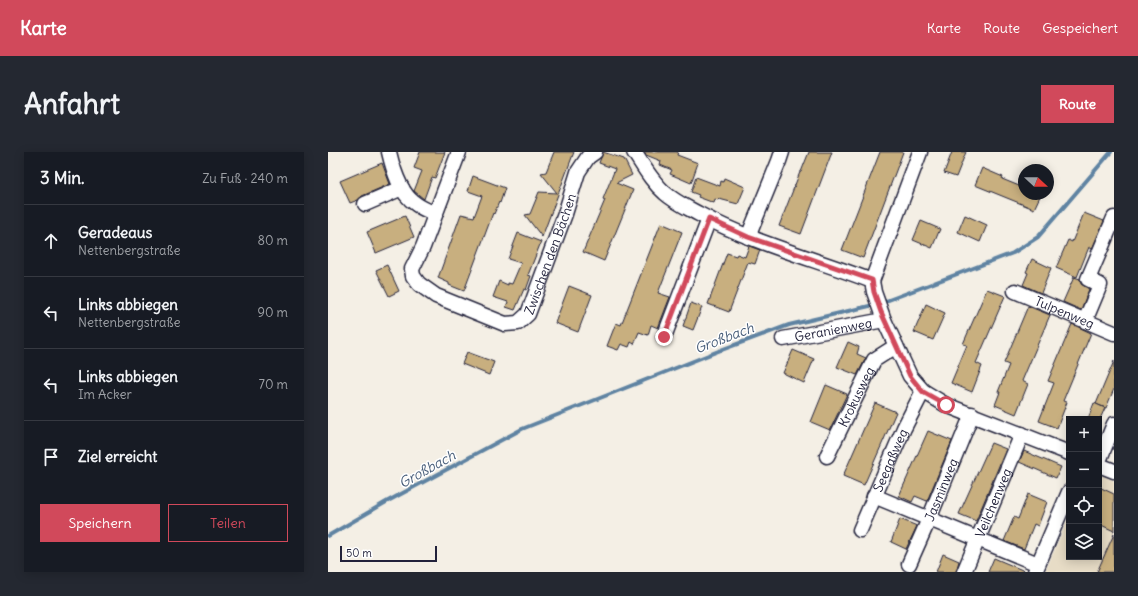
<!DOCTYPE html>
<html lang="de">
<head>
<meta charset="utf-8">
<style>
  :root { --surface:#171b24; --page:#242831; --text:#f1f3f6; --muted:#9ea1a6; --line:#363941; --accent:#d1495b }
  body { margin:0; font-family:Delius,sans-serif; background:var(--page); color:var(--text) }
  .controls { position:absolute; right:12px; bottom:12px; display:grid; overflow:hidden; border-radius:0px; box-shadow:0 2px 10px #0003 }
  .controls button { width:36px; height:36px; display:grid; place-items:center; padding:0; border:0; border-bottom:1px solid var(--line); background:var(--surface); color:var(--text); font:20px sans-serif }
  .compass { position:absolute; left:690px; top:12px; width:36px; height:36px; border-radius:50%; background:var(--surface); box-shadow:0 2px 10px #0003; rotate:112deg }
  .scale { position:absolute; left:12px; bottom:10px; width:97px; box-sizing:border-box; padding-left:4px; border:2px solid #22223b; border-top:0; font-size:11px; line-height:14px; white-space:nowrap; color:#22223b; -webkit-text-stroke:3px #fff; paint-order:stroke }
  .stop { position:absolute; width:12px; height:12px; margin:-9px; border:3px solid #d1495b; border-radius:50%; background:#fff }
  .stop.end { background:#d1495b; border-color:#fff; box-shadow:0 1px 4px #0008 }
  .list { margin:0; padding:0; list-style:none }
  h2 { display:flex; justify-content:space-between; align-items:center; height:52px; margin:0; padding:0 16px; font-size:17px }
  h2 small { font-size:13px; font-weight:400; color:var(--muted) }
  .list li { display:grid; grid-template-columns:26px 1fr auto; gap:12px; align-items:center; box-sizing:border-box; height:72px; padding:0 16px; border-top:1px solid var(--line) }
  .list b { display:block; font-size:15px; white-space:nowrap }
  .list p { margin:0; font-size:13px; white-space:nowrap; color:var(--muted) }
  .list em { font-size:13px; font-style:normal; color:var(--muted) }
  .actions { display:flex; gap:8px; padding:12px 16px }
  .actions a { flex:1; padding:9px 0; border:1px solid var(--accent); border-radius:0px; text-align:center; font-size:14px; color:var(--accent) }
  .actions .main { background:var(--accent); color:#fff }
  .icon { flex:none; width:22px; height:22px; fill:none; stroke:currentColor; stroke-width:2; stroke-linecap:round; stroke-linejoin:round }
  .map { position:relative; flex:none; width:786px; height:420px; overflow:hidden; border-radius:0px }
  header { display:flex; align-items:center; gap:24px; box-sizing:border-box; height:56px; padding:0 20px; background:var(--accent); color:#fff }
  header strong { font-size:19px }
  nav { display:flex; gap:22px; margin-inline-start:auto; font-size:14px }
  .intro { display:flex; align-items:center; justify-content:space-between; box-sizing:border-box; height:96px; padding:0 24px }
  h1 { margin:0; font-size:28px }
  .button { padding:10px 18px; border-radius:0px; background:var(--accent); color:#fff; font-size:14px; font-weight:700 }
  main { display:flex; gap:24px; padding:0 24px }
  aside { flex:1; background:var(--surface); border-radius:0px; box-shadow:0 2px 10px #0003 }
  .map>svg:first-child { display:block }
</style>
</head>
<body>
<header>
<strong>Karte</strong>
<nav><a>Karte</a><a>Route</a><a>Gespeichert</a></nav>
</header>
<div class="intro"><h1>Anfahrt</h1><a class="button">Route</a></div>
<main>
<aside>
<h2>3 Min.<small>Zu Fuß · 240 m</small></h2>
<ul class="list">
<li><svg class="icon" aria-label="ahead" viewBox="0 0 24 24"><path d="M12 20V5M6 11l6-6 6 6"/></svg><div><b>Geradeaus</b><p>Nettenbergstraße</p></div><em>80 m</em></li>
<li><svg class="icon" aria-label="left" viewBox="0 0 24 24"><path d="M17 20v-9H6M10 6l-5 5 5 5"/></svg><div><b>Links abbiegen</b><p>Nettenbergstraße</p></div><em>90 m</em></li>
<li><svg class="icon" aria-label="left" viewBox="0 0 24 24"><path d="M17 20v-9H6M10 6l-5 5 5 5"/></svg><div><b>Links abbiegen</b><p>Im Acker</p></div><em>70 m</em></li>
<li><svg class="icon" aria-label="arrive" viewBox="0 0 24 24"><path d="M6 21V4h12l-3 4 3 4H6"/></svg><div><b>Ziel erreicht</b></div></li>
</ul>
<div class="actions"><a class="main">Speichern</a><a>Teilen</a></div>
</aside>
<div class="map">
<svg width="786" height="420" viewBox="0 0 786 420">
  <rect width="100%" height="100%" fill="#f4efe5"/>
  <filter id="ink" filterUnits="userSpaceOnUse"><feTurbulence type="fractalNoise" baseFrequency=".025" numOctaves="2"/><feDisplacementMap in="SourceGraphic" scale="8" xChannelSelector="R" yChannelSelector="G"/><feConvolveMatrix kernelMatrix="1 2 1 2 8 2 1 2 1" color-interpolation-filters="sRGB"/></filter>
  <g filter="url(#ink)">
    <!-- built -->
    <polygon fill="#e7dcc6" points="771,322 786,329 786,420 717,420 741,365 741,405 771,405"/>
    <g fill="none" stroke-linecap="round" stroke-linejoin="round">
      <!-- stream -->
      <polyline stroke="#5e83a2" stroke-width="4" points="0,384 60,349 194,277 393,198 461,173 550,152 685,101 710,85 783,0"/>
    </g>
    <!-- building -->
    <g fill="#c8af7f" stroke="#22223b">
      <polygon points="92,0 117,0 107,26 104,25 96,47 86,39 94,19 86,16"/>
      <polygon points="226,0 246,0 214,85 197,63 202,62 211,40 229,41 213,21 218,20"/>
      <polygon points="275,0 296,7 304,23 288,31 305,38 276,109 255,100 277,48 275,47 287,17 271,11"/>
      <polygon points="316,0 350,0 349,3 370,11 363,31 342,22 344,18 332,13 333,9 318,3"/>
      <polygon points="481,0 504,0 473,82 451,74 472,20 473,20"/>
      <polygon points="552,0 575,0 535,106 514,98"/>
      <polygon points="624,0 638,0 628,25 616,21"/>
      <polygon points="54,11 62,32 34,44 30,48 22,51 12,29"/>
      <polygon points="654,16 675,25 674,27 696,36 696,42 713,42 706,57 647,33"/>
      <polygon points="145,24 177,36 172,51 171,50 166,62 165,61 136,139 121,133 121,131 110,126 133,62 146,65 154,44 140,39"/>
      <polygon points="368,25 392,34 393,29 395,30 396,26 417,35 410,52 391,47 390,48 387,47 386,51 370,45 371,43 363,40"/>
      <polygon points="756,61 776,69 764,97 761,95 749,125 728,116 740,88 744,90"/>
      <polygon points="637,63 659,73 652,90 630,80"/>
      <polygon points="77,64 86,85 48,101 39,80"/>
      <polygon points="593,69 612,77 604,96 585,88"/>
      <polygon points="333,71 354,80 330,141 342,145 330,176 323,173 320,183 311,180 306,192 303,190 301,195 293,192 290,198 279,194 288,171 293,173"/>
      <polygon points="190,81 213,90 200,123 203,124 198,138 196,137 187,158 178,155 180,150 165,145 171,129 180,133 180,131 184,132 193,111 180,107"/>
      <polygon points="421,94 432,98 427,112 420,110 401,160 380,152 399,101 408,104 409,102 417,105"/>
      <polygon points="704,107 723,116 713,141 695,133 700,121 698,120"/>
      <polygon points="59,113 71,139 61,144 48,118"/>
      <polygon points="746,125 752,127 753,132 761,137 753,158 735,150"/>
      <polygon points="241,134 264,143 250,180 227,171"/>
      <polygon points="659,137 677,144 648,211 654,214 644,240 623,231 639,193 635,192"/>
      <polygon points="363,151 374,155 365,178 355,174"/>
      <polygon points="598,152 617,161 605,188 586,180"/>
      <polygon points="700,154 722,163 694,229 700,232 688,262 667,253 672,240 670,240 681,213 676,211"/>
      <polygon points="744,172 763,181 735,249 739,250 729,276 711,269 726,231 720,229"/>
      <polygon points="520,190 531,195 529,202 538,206 529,223 509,215"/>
      <polygon points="465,198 486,207 476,231 455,221"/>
      <polygon points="139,200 166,210 161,223 134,212"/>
      <polygon points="786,209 786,237 778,256 768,252"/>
      <polygon points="498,233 519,242 502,278 483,270"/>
      <polygon points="547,251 568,260 536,333 515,324"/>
      <polygon points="766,251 777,256 772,267 760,267"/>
      <polygon points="600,279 624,289 599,349 587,344 584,350 571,344"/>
      <polygon points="663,291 678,297 648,369 631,362"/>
      <polygon points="696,299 733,315 728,326 691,310"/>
      <polygon points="771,335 786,342 786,379 771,372"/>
      <polygon points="700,342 719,350 710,374 706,372 696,397 676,389 686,365 690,367"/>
      <polygon points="572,367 589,374 578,397 563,390"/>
      <polygon points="786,382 786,420 769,420"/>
      <polygon points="615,402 631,409 628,420 608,420"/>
      <polygon points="666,406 699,420 660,420"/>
    </g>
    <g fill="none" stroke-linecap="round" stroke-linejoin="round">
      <defs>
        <g id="street">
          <path d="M61,0c4,17 11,42 27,52 5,4 13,7 19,10"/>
          <path id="s1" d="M131,0l-36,95 -11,22 1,7 6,8 17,12 69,28 13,-1 10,-9 37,-100 13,-42 10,-15 7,-5"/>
          <path d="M306,0c10,15 18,30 31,41 10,9 23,15 34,21 54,29 116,45 173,67"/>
          <polyline points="37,52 74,36"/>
          <polyline points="420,85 451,9 454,0"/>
          <polyline points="544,129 546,140 556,168 582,224 595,239 618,253 741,301"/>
          <polyline points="544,129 592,0"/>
          <path id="s2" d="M687,139l99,42"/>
          <polyline points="757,169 772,133 760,127 786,66"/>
          <polyline points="336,185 381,67"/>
          <path id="s3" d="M455,187l101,-19"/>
          <path id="s4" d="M499,304l47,-96 22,-14"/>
          <polyline points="771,309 786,272"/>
          <polyline points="771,313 786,319"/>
          <polyline points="546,344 710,412"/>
          <path id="s5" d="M532,378l44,-102 19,-37"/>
          <path id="s6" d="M581,412l20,-45 43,-105"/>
          <path id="s7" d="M636,420l58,-138"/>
          <polyline points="707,420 741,340"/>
        </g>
      </defs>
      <!-- street casing -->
      <use href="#street" stroke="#22223b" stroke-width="17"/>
      <!-- street -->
      <use href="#street" stroke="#fff" stroke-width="14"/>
    </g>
  </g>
  <g fill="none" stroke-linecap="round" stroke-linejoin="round" filter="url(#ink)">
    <!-- route -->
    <polyline stroke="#d1495b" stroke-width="5" points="336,185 381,67 420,85 544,128 546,140 553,160 582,224 595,240 618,253"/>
  </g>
  <g text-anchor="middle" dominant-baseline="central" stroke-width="3" stroke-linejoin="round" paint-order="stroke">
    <!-- street labels -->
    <g font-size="13" fill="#22223b" stroke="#fff">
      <text stroke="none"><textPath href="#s1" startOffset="329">Zwischen den Bächen</textPath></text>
      <text stroke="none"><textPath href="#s2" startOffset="54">Tulpenweg</textPath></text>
      <text stroke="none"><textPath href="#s3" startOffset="51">Geranienweg</textPath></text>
      <text stroke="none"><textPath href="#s4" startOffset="66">Krokusweg</textPath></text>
      <text stroke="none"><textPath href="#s5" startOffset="76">Seegaßweg</textPath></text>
      <text stroke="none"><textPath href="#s6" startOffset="81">Jasminweg</textPath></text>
      <text stroke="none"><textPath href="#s7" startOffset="75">Veilchenweg</textPath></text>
    </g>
    <!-- water labels -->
    <g font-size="14" font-style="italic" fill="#455b77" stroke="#fff">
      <text transform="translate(396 186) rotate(-21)">Großbach</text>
      <text transform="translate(99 317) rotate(-29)">Großbach</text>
    </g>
  </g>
</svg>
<div class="controls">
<button>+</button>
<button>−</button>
<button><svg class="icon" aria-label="locate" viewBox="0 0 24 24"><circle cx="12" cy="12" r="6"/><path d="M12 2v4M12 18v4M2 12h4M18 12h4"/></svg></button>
<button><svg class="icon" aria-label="layers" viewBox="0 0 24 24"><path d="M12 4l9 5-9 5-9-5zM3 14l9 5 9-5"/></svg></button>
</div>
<svg class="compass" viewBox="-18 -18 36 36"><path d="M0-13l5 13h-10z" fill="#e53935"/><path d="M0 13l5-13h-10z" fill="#9ea1a6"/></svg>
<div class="scale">50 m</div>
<div class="stop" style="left:618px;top:253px"></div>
<div class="stop end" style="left:336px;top:185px"></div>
</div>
</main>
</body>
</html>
